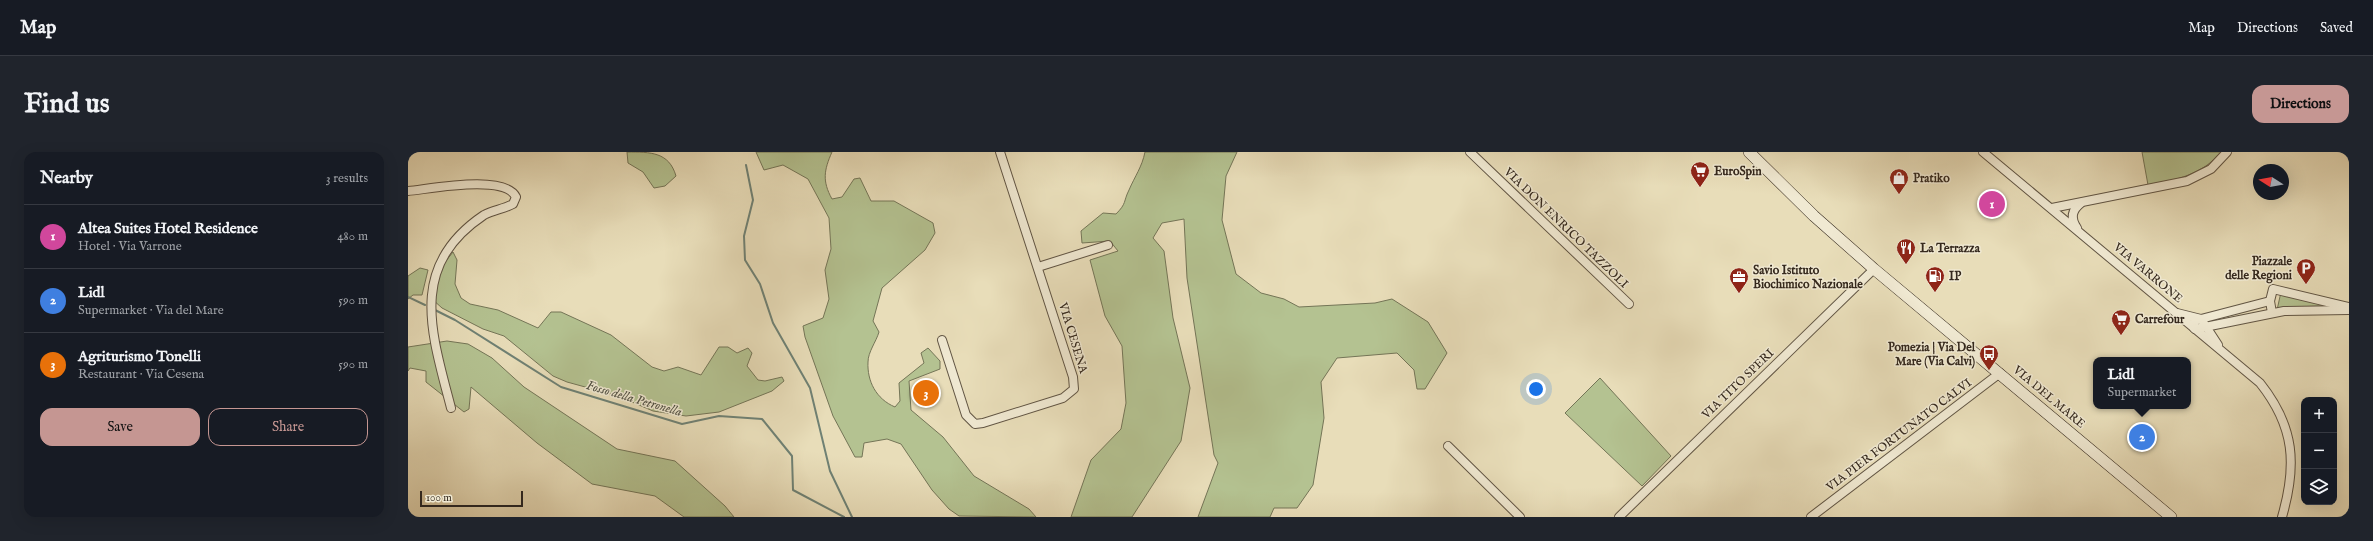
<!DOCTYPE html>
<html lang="en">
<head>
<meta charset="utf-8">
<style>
  :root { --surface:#171b24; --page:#20242c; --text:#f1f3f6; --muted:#9ea1a6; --line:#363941; --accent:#c59692 }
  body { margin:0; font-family:"IM FELL English",serif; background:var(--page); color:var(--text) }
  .controls { position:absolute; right:12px; bottom:12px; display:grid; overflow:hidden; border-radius:8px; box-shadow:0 4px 16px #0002 }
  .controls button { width:36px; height:36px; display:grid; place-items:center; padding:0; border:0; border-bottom:1px solid var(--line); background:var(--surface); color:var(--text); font:20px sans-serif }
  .compass { position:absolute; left:1845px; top:12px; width:36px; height:36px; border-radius:50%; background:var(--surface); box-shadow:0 4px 16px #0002; rotate:281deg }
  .scale { position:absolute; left:12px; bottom:10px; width:103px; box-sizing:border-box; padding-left:4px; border:2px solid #34281d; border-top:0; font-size:11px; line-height:14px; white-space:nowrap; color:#34281d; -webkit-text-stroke:3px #f0e9d2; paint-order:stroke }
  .you { position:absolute; left:1128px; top:237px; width:14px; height:14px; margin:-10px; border:3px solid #fff; border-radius:50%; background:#1a73e8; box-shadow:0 0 0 6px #1a73e833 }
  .badge { display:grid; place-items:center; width:26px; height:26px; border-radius:50%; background:var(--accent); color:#fff; font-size:13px; font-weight:700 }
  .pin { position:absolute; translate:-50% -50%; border:2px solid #fff; box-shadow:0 1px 4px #0006 }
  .popup { position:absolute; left:1685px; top:205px; width:98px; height:52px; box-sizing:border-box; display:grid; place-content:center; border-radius:8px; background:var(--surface); filter:drop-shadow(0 1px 3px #0005); font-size:13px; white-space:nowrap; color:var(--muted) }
  .popup b { font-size:15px; color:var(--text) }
  .popup::after { content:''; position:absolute; left:50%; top:100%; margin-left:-8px; border:8px solid transparent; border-top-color:var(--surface) }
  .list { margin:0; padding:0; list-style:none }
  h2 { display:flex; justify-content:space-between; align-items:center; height:52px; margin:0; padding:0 16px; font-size:17px }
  h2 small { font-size:13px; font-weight:400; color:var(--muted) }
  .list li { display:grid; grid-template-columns:26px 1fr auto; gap:12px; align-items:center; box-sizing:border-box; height:64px; padding:0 16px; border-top:1px solid var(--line) }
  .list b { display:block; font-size:15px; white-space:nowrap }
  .list p { margin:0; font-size:13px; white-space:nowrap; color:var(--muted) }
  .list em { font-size:13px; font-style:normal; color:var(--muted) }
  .actions { display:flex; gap:8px; padding:12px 16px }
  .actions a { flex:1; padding:9px 0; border:1px solid var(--accent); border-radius:12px; text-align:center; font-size:14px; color:var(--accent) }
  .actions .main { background:var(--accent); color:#111 }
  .icon { flex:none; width:22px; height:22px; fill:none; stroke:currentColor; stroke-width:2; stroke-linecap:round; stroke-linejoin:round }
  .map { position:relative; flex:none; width:1941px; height:365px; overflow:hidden; border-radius:12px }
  header { display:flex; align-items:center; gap:24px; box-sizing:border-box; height:56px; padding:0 20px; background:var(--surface); border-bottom:1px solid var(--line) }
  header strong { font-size:19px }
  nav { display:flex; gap:22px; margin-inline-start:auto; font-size:14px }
  .intro { display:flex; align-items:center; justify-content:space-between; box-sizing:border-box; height:96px; padding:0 24px }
  h1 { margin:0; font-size:28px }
  .button { padding:10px 18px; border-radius:12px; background:var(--accent); color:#111; font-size:14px; font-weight:700 }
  main { display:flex; gap:24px; padding:0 24px }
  aside { flex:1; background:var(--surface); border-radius:12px; box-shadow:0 4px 16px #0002 }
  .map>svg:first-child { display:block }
</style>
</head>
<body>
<header>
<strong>Map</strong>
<nav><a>Map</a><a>Directions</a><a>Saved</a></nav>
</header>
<div class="intro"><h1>Find us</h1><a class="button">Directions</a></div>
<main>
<aside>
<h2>Nearby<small>3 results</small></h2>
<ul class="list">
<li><span class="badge" style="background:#d1479c">1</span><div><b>Altea Suites Hotel Residence</b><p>Hotel · Via Varrone</p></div><em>480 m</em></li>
<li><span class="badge" style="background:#3f7fe0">2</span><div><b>Lidl</b><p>Supermarket · Via del Mare</p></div><em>590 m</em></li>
<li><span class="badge" style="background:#e8710a">3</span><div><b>Agriturismo Tonelli</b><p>Restaurant · Via Cesena</p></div><em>590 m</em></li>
</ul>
<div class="actions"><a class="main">Save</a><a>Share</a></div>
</aside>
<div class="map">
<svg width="1941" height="365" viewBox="0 0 1941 365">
  <rect width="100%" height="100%" fill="#e8ddb9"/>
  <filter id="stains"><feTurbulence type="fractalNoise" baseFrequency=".005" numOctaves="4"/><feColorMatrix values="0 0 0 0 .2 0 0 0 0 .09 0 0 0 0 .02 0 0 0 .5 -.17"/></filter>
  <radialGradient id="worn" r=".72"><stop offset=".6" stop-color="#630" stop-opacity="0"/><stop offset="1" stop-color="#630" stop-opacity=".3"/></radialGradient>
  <!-- green -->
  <g fill="#b4c291" stroke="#747557">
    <path d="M219,0c24,0 42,0 49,24l-11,10 -11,2 -11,-16 -15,-9z"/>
    <path d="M348,0h76c-8,18 -10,29 0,47l10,-2 12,-18 6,-1 11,23h23l39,22 2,10 -10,17 -43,38 -9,33 6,11c-3,10 -11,20 -11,30 -1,19 8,37 27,45l5,-6 -1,-18 25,-20 -3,-10 7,-5 12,13v8l-31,12 2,29 32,27 31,39 55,33 7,8 -77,-1 -10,-7 -17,-19 -31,-46 -14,-5 -23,4 -2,14h-7l-22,-41 -28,-79 -2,-11 20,-8 6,-19 -4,-29 6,-21 -2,-31 -21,-39 -25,-14 -19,5z"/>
    <path d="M737,0h92l-11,24 -4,44 14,54 25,19 23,6 15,8 76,-4 17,-4 36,23 19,31 -22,36h-8l-3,-19 -17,-17 -60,5 -16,24 3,36 -11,67 -16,23h-23l-4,9h-72l20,-54 -4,-8 -27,-177 -3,-59 -22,4 -9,15 11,13 9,67 17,70 -9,53 -49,76h-61l20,-57 30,-31 5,-26 -4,-57 -17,-30 -15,-56 28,-9 -8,-10 -28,2 -1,-12 22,-18 13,1c11,-11 7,-12 13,-24 6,-14 13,-23 16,-38z"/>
    <path d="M1734,0h79c-19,23 -45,28 -73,33z"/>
    <polygon points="45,100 49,108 47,132 53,146 62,152 90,158 130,176 143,160 153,160 203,183 244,215 256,219 270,215 293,223 311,195 320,195 329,201 340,196 344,201 339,214 350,228 357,229 374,225 376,229 364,239 311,260 278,264 245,259 210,244 159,230 145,224 96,184 75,177 34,156 24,147 30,119"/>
    <polygon points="12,116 20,118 14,143 5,143 0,147 0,124"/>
    <polygon points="1873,140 1919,154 1879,155 1869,158"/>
    <polygon points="39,189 60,192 84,206 116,235 209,297 267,309 317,354 326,365 276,365 247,344 184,332 129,291 63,235 61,257 56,260 18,230 18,219 2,216 0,219 0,195"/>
    <polygon points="1192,226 1263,304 1234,334 1157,261"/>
  </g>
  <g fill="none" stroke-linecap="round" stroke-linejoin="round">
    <!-- stream -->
    <g stroke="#6f8174" stroke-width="2">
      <polyline points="338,13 345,48 336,84 337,108 352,132 365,171 402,236 422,319 444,365"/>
      <polyline points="0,145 17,153"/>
      <polyline points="27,158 47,168 153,235 274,272 311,264 354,267 384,304 385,338 436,365"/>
    </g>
    <defs>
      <g id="street">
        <polyline points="1062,0 1221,152"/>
        <path d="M1575,0l277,231c35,44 37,82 22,134"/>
        <path d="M0,39c22,-2 97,-17 108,6l-3,7c-9,5 -20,6 -29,11 -76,51 -53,116 -33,193"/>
        <polyline points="1644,56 1779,29 1803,17 1819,0"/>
        <path d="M1669,76c-7,-10 -5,-18 4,-25"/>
        <polyline points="630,115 700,93"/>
        <polyline points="1769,161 1793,167 1810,193"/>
        <polyline points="1864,161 1862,149 1865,137 1940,155"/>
        <polyline points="1786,176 1786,171 1789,168 1862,149"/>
        <polyline points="1787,177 1876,159 1941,158"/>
        <polyline points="534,188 558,263 567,272 575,271 655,246 666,237 665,225 592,0"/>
        <polyline points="1040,294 1112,365"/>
        <polyline points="1211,365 1466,117"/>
        <polyline points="1403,365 1592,221"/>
      </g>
      <polyline id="secondary" points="1341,0 1406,64 1466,117 1763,365"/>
    </defs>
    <!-- street casing -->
    <use href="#street" stroke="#615544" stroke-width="10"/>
    <!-- secondary casing -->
    <use href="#secondary" stroke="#34281d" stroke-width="12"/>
    <!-- street -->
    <use href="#street" stroke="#f0e9d2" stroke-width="8"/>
    <!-- secondary -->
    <use href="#secondary" stroke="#f0e9d2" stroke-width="11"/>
  </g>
  <!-- icons -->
  <defs>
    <symbol id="supermarket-pin" viewBox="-11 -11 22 30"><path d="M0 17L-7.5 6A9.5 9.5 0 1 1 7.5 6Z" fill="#8f2418" stroke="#f0e9d2"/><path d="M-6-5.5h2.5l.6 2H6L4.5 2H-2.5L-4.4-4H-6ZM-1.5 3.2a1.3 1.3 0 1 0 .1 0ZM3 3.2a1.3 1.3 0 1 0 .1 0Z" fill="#fff"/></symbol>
    <symbol id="shop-pin" viewBox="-11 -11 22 30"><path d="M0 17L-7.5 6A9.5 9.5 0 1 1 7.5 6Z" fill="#8f2418" stroke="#f0e9d2"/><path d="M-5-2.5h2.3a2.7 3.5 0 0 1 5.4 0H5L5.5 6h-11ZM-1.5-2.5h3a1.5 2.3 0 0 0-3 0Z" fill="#fff"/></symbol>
    <symbol id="restaurant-pin" viewBox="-11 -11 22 30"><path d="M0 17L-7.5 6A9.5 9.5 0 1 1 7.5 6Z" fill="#8f2418" stroke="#f0e9d2"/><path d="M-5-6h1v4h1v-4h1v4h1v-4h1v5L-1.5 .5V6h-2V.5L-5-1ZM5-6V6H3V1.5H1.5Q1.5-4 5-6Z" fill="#fff"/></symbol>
    <symbol id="parking-pin" viewBox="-11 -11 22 30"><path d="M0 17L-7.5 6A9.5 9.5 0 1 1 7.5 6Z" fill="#8f2418" stroke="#f0e9d2"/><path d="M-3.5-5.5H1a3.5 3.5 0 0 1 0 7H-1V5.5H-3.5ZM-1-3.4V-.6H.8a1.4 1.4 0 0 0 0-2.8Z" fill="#fff"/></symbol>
    <symbol id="fuel-pin" viewBox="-11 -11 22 30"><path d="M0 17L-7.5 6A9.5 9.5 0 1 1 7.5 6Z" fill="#8f2418" stroke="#f0e9d2"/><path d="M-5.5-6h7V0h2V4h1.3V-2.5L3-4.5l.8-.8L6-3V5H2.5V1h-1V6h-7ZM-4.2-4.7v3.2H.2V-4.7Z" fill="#fff"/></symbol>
    <symbol id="office-pin" viewBox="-11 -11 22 30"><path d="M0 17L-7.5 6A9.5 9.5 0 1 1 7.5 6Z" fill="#8f2418" stroke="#f0e9d2"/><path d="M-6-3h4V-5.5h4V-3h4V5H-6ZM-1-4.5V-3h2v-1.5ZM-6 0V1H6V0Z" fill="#fff"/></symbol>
    <symbol id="bus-pin" viewBox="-11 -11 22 30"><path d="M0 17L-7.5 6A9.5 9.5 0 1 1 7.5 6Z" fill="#8f2418" stroke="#f0e9d2"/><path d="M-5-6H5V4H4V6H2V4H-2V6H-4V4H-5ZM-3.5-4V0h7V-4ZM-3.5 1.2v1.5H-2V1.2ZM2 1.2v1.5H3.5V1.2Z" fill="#fff"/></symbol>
  </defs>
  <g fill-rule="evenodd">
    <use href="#supermarket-pin" x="1281" y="8" width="22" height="30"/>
    <use href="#shop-pin" x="1480" y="15" width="22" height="30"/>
    <use href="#restaurant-pin" x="1487" y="85" width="22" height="30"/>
    <use href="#parking-pin" x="1887" y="105" width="22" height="30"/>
    <use href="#fuel-pin" x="1516" y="113" width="22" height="30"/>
    <use href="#office-pin" x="1320" y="114" width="22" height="30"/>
    <use href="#supermarket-pin" x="1702" y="156" width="22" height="30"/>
    <use href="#bus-pin" x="1570" y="191" width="22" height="30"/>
  </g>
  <g text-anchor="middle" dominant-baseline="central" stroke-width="3" stroke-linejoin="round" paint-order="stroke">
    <!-- poi labels -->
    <g font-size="12" font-weight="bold" fill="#34281d" stroke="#f0e9d2" text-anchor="start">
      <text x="1306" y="19">EuroSpin</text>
      <text x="1505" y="26">Pratiko</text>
      <text x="1512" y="96">La Terrazza</text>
      <text x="1884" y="109" text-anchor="end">Piazzale<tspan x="1884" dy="14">delle Regioni</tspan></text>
      <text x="1345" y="118">Savio Istituto<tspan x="1345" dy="14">Biochimico Nazionale</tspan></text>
      <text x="1541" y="124">IP</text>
      <text x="1727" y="167">Carrefour</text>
      <text x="1567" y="195" text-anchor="end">Pomezia | Via Del<tspan x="1567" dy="14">Mare (Via Calvi)</tspan></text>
    </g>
    <!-- street labels -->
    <g font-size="12" fill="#34281d" stroke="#f0e9d2">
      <text transform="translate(1158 76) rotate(44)">VIA DON ENRICO TAZZOLI</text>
      <text transform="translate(1740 121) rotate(40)">VIA VARRONE</text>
      <text transform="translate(665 186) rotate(73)">VIA CESENA</text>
      <text transform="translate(1330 232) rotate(-44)">VIA TITO SPERI</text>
      <text transform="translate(1641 245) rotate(40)">VIA DEL MARE</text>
      <text transform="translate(1491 283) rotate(-37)">VIA PIER FORTUNATO CALVI</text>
    </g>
    <!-- water labels -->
    <g font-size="13" font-style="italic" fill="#4d4d41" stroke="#f0e9d2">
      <text transform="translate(226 247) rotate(16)">Fosso della Petronella</text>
    </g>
  </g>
  <rect width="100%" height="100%" filter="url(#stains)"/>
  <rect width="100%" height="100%" fill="url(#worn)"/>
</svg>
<div class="controls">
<button>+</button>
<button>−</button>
<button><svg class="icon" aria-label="layers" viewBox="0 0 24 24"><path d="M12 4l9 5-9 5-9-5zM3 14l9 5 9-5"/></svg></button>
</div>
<svg class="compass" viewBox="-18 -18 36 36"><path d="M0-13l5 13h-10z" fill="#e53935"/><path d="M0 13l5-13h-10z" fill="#9ea1a6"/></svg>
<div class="scale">100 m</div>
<div class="you"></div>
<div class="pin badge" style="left:1584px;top:52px;background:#d1479c">1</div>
<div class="pin badge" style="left:1734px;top:285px;background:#3f7fe0">2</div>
<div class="popup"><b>Lidl</b>Supermarket</div>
<div class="pin badge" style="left:518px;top:241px;background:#e8710a">3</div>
</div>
</main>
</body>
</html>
